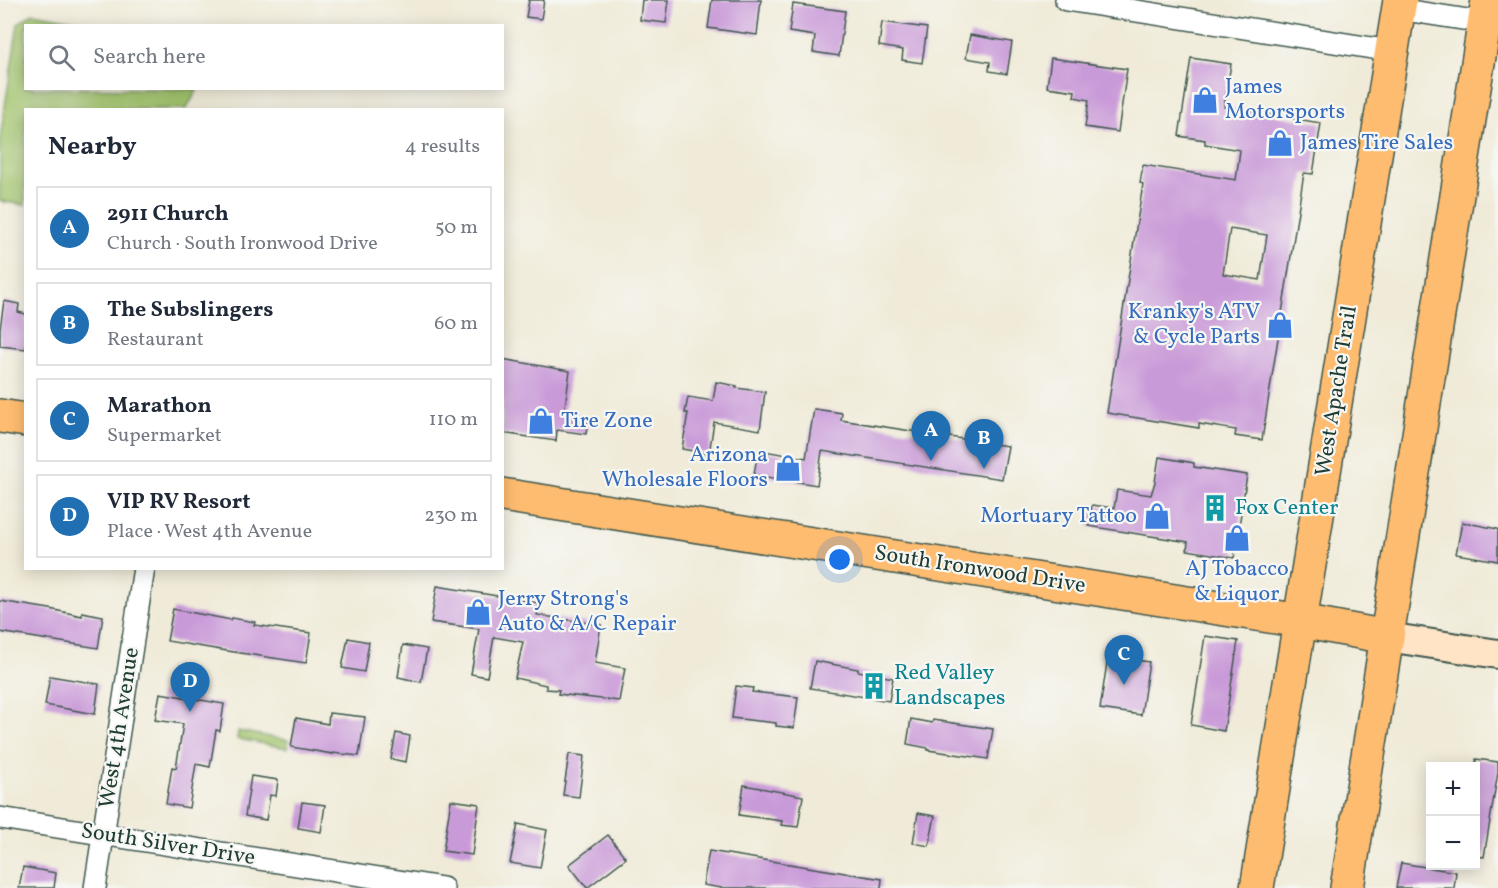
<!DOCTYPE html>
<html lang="en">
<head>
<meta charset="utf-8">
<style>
  :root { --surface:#fff; --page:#f6f6f7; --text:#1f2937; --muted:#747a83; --line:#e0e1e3; --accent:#1f6fb2 }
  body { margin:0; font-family:Vollkorn,serif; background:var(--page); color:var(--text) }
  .controls { position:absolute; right:18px; bottom:18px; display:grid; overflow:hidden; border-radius:0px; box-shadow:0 3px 15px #0003 }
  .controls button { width:54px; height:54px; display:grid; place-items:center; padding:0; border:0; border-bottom:2px solid var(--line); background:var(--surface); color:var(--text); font:30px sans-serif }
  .you { position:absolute; left:840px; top:560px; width:21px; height:21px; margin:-15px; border:4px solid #fff; border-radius:50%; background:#1a73e8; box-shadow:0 0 0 9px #1a73e833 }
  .badge { display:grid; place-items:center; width:39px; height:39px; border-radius:50%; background:var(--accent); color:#fff; font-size:20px; font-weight:700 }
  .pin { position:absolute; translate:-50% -50px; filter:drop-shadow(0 2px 3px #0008) }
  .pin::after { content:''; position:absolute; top:32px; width:21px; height:18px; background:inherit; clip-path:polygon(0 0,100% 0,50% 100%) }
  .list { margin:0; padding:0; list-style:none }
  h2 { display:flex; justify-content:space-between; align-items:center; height:78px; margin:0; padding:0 24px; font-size:26px }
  h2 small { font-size:20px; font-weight:400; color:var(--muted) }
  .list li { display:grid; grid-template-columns:39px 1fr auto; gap:18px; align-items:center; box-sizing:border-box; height:84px; margin:0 12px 12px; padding:0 12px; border:2px solid var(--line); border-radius:0px }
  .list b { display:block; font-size:22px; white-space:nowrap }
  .list p { margin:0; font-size:20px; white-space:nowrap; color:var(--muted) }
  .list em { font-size:20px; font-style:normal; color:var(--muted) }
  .icon { flex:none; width:33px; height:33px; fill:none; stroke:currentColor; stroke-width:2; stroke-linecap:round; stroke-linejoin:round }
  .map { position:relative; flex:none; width:1498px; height:888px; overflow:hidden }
  .search { position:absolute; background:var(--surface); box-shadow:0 3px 15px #0003; left:24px; top:24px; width:480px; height:66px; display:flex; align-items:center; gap:15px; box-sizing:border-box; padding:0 21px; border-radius:0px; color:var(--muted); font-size:22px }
  .panel { position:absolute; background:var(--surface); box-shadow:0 3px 15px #0003; left:24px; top:108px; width:480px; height:462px; border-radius:0px }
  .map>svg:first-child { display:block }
</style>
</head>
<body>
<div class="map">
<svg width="1498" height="888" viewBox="0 0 1498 888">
  <rect width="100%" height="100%" fill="#f6f6f2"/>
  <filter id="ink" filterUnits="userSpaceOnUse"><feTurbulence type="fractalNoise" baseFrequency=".0167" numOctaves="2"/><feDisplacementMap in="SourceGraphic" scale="12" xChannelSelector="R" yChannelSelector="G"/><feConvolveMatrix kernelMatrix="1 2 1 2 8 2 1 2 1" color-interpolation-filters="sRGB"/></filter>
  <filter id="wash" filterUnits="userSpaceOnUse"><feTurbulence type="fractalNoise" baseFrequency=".008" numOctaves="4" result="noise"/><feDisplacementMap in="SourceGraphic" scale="24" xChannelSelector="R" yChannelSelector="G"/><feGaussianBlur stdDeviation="1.35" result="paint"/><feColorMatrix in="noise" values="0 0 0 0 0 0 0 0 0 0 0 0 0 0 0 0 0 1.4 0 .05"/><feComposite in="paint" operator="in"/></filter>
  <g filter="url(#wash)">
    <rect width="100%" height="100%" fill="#f0ebd8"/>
    <!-- green -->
    <g fill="#a3c46d" stroke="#618050" stroke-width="1.5">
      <polygon points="33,13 101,25 26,26 26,88 197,89 196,93 186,109 26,110 25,205 0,201 0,138 18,24"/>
      <polygon points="238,731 288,740 287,748 237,739"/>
    </g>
    <g id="blocks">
      <!-- building -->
      <g fill="#c99ad8" fill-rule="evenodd">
        <polygon points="529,0 544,0 541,19 526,17"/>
        <polygon points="642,0 669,0 666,23 640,20"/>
        <polygon points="712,0 761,0 757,35 708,28"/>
        <polygon points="793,4 845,11 839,56 813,52 815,36 789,32"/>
        <polygon points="882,22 927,28 922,63 902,60 903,50 879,46"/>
        <polygon points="970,35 1012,42 1007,74 989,71 990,62 966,58"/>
        <polygon points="1051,58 1127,69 1118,132 1085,127 1089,100 1074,97 1075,91 1047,87"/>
        <path d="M1191,58l40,6 -7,43 97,16 -8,51 -9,-1 -42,267 -27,-4 1,-6 -37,-6v4l-92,-15 36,-229 -3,-1 3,-18 93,15 4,-30 -35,-6v-4l-26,-4zM1230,229l37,6 -7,45 -37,-6z"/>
        <polygon points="4,301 19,304 18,312 26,314 26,349 0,346 0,329"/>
        <polygon points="502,359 570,371 564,413 589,417 586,434 557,430 556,441 502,433"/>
        <polygon points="716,382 737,386 736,388 765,392 760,430 714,422 709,454 682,449 688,413 685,413 688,397 713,401"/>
        <polygon points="814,409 842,413 841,420 1008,446 1002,479 822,451 817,485 754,475 758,450 806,458"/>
        <polygon points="1159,457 1194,463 1194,467 1247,475 1234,558 1187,550 1188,542 1088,526 1092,505 1114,508 1117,490 1151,495 1155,482"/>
        <polygon points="1462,522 1498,529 1498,561 1456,554"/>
        <polygon points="437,586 539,603 537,615 601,625 595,663 625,668 619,701 558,694 559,690 546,689 546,685 515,678 523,642 494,637 487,677 471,674 479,629 431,622"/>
        <polygon points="0,601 50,609 82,616 82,612 103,616 98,648 0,632"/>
        <polygon points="173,609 231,620 232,618 255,622 254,625 311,633 306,663 221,650 167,641"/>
        <polygon points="1205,636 1238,641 1224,731 1191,725"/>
        <polygon points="348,638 369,642 364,672 342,668"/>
        <polygon points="403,645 427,649 421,682 398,677"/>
        <polygon points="1108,656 1149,662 1141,715 1100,709"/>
        <polygon points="815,661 858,669 858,671 893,678 889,701 810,688"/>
        <polygon points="50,676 99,684 95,714 45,705"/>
        <polygon points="736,686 753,688 752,692 798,697 794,728 776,726 776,723 732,718"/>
        <polygon points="160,693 224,704 220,731 216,730 210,767 196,764 189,808 166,804 172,767 176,768 183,724 155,720"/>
        <polygon points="329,713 365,717 359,756 333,753 333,754 291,747 296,718 328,724"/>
        <polygon points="911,719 932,723 933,720 993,729 988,759 928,750 928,748 907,744"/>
        <polygon points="396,733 410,736 406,762 391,759"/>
        <polygon points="569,754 584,756 579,797 563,795"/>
        <polygon points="1476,759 1498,762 1498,772 1484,857 1476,856"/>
        <polygon points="251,776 278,780 276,796 270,795 266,820 245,816"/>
        <polygon points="744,785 803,796 798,827 781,825 782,821 739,815"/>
        <polygon points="451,800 479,804 472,855 443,851"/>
        <polygon points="302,802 325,805 321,832 298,828"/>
        <polygon points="918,813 935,816 929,846 913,843"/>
        <polygon points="518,824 547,830 540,868 510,863"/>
        <polygon points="608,835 626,858 587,888 569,865"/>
        <polygon points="709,851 882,879 881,888 722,888 703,885"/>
        <polygon points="1401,863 1456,872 1454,888 1396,888"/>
        <polygon points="23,867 56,873 54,888 19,888"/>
      </g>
    </g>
  </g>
  <g filter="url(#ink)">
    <use href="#blocks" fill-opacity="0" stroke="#3e574d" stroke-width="1.5"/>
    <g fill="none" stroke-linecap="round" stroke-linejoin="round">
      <defs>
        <g id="street">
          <polyline points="1066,0 1391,51"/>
          <polyline points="1398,9 1494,24"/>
          <polyline points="0,818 443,888"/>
          <polyline points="95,888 144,568"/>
        </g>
        <polyline id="secondary" points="1387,637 1498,654"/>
        <g id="primary">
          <polyline points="0,416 26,420"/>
          <polyline points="502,495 1301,621 1387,637"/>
          <polyline points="1257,888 1400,0"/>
          <polyline points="1347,888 1488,0"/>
        </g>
      </defs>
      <!-- street casing -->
      <use href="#street" stroke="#3e574d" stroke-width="24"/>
      <!-- secondary casing -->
      <use href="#secondary" stroke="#3e574d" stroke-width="32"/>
      <!-- primary casing -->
      <use href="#primary" stroke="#3e574d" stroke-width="36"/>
      <!-- street -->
      <use href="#street" stroke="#fff" stroke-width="21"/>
      <!-- secondary -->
      <use href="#secondary" stroke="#ffe4c6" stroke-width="28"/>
      <!-- primary -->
      <use href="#primary" stroke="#febc70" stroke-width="33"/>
    </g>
  </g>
  <!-- icons -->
  <defs>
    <symbol id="shop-bare" viewBox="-9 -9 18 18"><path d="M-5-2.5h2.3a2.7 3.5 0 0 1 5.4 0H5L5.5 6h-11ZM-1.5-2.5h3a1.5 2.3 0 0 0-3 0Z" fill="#3f7fe0" stroke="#f6f6f2" stroke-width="2.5" paint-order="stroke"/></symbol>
    <symbol id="building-bare" viewBox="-9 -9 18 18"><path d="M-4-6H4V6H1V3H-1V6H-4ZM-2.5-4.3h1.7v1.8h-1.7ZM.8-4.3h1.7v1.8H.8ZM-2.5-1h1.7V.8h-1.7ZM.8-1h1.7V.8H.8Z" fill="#0f9aa8" stroke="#f6f6f2" stroke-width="2.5" paint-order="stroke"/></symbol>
  </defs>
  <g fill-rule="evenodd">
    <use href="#shop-bare" x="1186" y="81" width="38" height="38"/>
    <use href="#shop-bare" x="1261" y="124" width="38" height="38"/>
    <use href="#shop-bare" x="1261" y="306" width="38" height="38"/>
    <use href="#shop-bare" x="522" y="402" width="38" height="38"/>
    <use href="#shop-bare" x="769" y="449" width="38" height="38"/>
    <use href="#building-bare" x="1196" y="489" width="38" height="38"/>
    <use href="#shop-bare" x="1138" y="497" width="38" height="38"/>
    <use href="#shop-bare" x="1218" y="519" width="38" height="38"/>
    <use href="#shop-bare" x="459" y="593" width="38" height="38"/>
    <use href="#building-bare" x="855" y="667" width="38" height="38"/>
  </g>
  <g text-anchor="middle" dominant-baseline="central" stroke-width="4.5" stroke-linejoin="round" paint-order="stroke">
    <!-- shop labels -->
    <g font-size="22" fill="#366cbe" stroke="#f6f6f2" text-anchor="start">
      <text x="1225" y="87">James<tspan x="1225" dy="25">Motorsports</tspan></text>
      <text x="1300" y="143">James Tire Sales</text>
      <text x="1260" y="312" text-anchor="end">Kranky's ATV<tspan x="1260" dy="25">&amp; Cycle Parts</tspan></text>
      <text x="561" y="421">Tire Zone</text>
      <text x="768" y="455" text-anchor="end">Arizona<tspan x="768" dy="25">Wholesale Floors</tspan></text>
      <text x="1137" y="516" text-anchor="end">Mortuary Tattoo</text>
      <text x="1237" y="569" text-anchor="middle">AJ Tobacco<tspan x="1237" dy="25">&amp; Liquor</tspan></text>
      <text x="498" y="599">Jerry Strong's<tspan x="498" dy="25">Auto &amp; A/C Repair</tspan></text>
    </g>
    <!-- street labels -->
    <g font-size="22" fill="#1f3d34" stroke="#f6f6f2">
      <text transform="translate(1337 391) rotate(-81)">West Apache Trail</text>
      <text transform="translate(980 570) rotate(9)">South Ironwood Drive</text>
      <text transform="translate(120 728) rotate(-81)">West 4th Avenue</text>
      <text transform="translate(168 845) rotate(9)">South Silver Drive</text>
    </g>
    <!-- culture labels -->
    <g font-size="22" fill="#0d838f" stroke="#f6f6f2" text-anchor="start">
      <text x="1235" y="508">Fox Center</text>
      <text x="894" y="673">Red Valley<tspan x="894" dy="25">Landscapes</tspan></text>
    </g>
  </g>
</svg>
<div class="controls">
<button>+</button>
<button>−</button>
</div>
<div class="you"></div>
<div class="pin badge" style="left:931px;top:461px">A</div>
<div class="pin badge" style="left:984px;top:469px">B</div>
<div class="pin badge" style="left:1124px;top:685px">C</div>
<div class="pin badge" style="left:190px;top:712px">D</div>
<div class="search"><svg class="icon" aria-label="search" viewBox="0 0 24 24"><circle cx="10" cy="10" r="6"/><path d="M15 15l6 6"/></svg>Search here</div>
<section class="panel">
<h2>Nearby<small>4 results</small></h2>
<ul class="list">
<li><span class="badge">A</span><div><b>2911 Church</b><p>Church · South Ironwood Drive</p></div><em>50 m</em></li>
<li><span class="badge">B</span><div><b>The Subslingers</b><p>Restaurant</p></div><em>60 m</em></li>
<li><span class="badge">C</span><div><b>Marathon</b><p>Supermarket</p></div><em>110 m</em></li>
<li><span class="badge">D</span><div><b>VIP RV Resort</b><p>Place · West 4th Avenue</p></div><em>230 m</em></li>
</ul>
</section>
</div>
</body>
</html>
